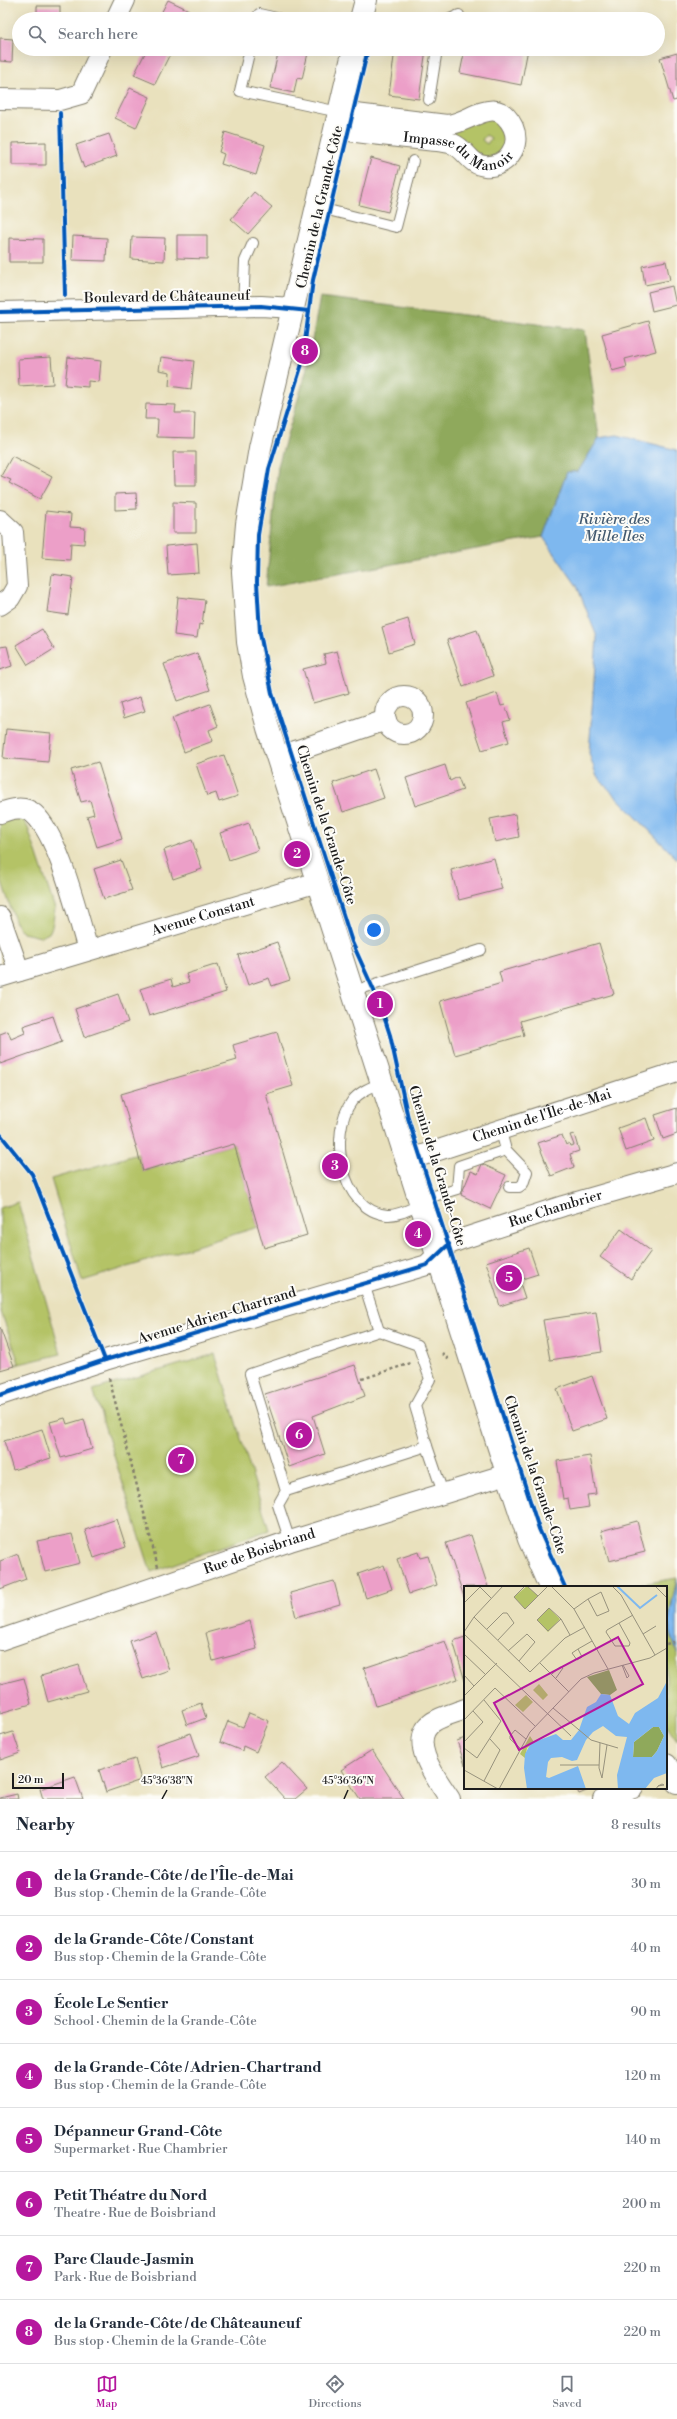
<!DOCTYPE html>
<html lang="en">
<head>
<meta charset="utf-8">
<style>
  :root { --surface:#fff; --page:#f6f6f7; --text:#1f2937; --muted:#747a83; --line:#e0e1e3; --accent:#b5179e }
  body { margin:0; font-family:"Libre Bodoni",serif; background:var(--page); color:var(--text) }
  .scale { position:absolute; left:12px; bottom:10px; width:52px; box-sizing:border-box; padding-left:4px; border:2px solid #1c1c1c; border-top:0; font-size:11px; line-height:14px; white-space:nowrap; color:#1c1c1c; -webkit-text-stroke:3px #fdfcf7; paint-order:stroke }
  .you { position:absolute; left:374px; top:930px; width:14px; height:14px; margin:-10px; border:3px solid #fff; border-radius:50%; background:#1a73e8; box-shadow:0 0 0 6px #1a73e833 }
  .badge { display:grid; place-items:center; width:26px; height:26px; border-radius:50%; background:var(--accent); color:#fff; font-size:13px; font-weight:700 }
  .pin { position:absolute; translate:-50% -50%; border:2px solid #fff; box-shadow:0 1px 4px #0006 }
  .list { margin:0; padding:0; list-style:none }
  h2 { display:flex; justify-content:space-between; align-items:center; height:52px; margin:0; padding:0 16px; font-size:17px }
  h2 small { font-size:13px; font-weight:400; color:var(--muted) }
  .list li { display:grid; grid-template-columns:26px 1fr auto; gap:12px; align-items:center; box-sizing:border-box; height:64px; padding:0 16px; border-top:1px solid var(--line) }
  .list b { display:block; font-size:15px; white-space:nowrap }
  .list p { margin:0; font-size:13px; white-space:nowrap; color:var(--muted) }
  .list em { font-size:13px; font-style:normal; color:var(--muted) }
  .icon { flex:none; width:22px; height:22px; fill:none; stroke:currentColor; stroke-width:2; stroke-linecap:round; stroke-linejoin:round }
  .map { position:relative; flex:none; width:677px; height:1799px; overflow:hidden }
  .search { position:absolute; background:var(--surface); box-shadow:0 4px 16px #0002; left:12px; right:12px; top:12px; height:44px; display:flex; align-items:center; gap:10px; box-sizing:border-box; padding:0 14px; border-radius:22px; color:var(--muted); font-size:15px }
  .sheet { height:564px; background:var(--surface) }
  nav { display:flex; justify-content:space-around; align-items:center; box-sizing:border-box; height:56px; border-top:1px solid var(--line); background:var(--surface); font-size:11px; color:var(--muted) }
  nav a { display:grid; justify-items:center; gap:2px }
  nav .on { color:var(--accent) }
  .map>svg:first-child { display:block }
</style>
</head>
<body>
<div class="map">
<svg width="677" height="1799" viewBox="0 0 677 1799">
  <rect width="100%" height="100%" fill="#fdfcf7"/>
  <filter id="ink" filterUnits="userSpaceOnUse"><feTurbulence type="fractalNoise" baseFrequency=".025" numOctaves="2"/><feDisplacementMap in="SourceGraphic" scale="8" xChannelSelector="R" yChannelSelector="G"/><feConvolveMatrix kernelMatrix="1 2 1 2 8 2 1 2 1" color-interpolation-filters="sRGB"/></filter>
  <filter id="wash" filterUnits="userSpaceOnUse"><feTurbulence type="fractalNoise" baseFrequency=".012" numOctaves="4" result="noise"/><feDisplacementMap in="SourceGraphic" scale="16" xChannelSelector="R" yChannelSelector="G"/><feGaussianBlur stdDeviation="0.9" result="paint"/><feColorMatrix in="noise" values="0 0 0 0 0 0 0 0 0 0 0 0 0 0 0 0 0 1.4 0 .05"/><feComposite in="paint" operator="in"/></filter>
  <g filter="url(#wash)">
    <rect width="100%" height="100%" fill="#e9e1bd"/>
    <!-- green -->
    <g fill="#b4c366" stroke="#687041" fill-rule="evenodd">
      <path d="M490,118l16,9 2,17 -16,15 -120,-35zM486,135l5,3 -4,6 -5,-4z"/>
      <polygon points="17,818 24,821 28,828 55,909 52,927 49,933 41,937 23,933 16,924 0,876 0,821"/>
      <polygon points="234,1144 258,1227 82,1281 51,1179 138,1154 143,1171"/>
      <polygon points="18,1202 61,1354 15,1365 19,1363 0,1309 0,1208"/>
      <polygon points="215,1354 269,1530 151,1572 93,1390"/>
      <polygon points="677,1578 668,1623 677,1653 677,1740 666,1724 666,1587 625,1587"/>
    </g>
    <!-- forest -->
    <polygon fill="#8fa95b" stroke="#56623c" points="320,297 585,330 599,438 578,472 567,472 543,537 266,587 278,466 306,372"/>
    <!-- water -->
    <g fill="#7eb8ef" stroke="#4d6a86">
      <polygon points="617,435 677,450 677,859 597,777 589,753 597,637 577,586 543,537 567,472 578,472 599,438"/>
      <polygon points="677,1580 677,1653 668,1623"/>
    </g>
    <g id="blocks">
      <!-- building -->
      <g fill="#ec9fc8">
        <polygon points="168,0 189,10 185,19 158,19"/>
        <rect x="37" y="6" width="23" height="13"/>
        <polygon points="0,38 13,39 12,62 0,61"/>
        <polygon points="147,49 160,49 170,54 155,84 134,75"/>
        <polygon points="279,49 304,49 303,51 308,53 302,79 297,78 294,93 270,88"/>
        <polygon points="395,49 426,49 419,99 389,95"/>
        <polygon points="465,49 528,49 521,85 460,73"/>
        <polygon points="677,53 677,100 673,101 660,58"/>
        <polygon points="130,88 150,97 136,128 115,118"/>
        <polygon points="225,132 265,145 256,175 221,164 224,154 219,152"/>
        <polygon points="109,134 117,156 84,168 76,145"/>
        <polygon points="46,142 46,165 12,165 12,143"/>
        <polygon points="371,158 400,166 388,212 359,205"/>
        <polygon points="254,192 272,207 248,234 231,219"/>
        <polygon points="177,235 207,235 207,259 177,258"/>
        <polygon points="73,236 107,238 106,261 72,260"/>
        <polygon points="132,237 165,238 164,261 131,259"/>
        <polygon points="9,238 43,239 43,262 9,262"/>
        <polygon points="666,261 670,280 645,285 642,266"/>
        <polygon points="672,286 676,305 652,311 648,292"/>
        <polygon points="648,321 656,351 625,359 627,367 612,371 602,334"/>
        <polygon points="51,357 53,384 19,386 18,359"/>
        <polygon points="68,357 101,361 99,382 88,381 88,387 65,385"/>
        <polygon points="161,357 194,361 191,389 169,386 170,372 159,370"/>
        <polygon points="146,404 176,405 175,413 195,413 194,438 157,437 158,419 145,419"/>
        <polygon points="173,452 196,452 196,485 174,485"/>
        <polygon points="12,456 52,477 40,499 9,483 11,480 1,476"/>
        <polygon points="136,493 137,509 115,510 115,494"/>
        <polygon points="173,502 196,503 196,533 173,533"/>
        <polygon points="46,511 71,514 70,527 85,528 84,544 71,543 70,560 42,558"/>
        <polygon points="197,543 199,573 168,575 166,546"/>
        <polygon points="52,574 73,577 68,615 47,612"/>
        <polygon points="178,597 205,600 202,625 199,624 197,638 174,635"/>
        <polygon points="408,619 415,644 389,652 382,627"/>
        <polygon points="42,629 54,649 28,665 16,645"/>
        <polygon points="477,630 493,676 463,687 447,640"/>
        <polygon points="7,646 12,666 0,670 0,647"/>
        <polygon points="337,651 349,693 313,703 303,669 326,663 324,654"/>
        <polygon points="197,653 210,690 177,701 164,664"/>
        <polygon points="497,693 501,706 505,705 510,720 503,722 509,742 482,750 466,703"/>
        <polygon points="140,697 145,711 124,718 120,704"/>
        <polygon points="210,704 218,726 209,730 213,741 184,752 172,718"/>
        <polygon points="6,729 51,733 48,762 3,758"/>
        <polygon points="224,755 238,796 219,802 216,793 207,796 196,764"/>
        <polygon points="98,762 122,839 97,847 87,816 94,814 90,800 81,802 71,770"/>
        <polygon points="445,765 450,781 458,777 463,790 415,806 406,778"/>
        <polygon points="374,769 384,798 343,812 333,783"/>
        <polygon points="515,814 519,837 495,842 490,819"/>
        <polygon points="249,823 258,850 229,860 220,833"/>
        <polygon points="192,840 202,869 173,879 164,850"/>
        <polygon points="494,858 502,889 459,900 451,870"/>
        <polygon points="121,860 132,890 104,899 94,869"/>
        <polygon points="277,942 290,980 272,986 269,978 248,985 238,955"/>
        <polygon points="599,943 614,994 520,1021 524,1035 455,1055 440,1001 502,983 499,972"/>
        <polygon points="218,964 226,992 149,1016 140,989 171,979 173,987 189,982 186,974"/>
        <polygon points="118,994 128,1022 84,1037 75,1009"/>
        <polygon points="53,1016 62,1042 0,1064 0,1034 8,1031 11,1039 25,1033 23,1026"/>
        <polygon points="277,1032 293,1086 266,1094 307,1235 264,1248 234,1144 143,1171 121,1094 237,1060 233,1045"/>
        <polygon points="677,1108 677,1134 663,1139 655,1115"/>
        <polygon points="646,1118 654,1141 626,1151 618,1128"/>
        <polygon points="574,1134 579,1151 570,1154 574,1167 551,1176 538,1143 562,1135 566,1145 569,1143 570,1146 574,1145 570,1135"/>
        <polygon points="482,1164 506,1175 490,1209 461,1195 471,1171 478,1174"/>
        <polygon points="621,1229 651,1251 631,1279 600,1257"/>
        <polygon points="529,1248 538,1274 519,1280 525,1298 500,1306 486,1262"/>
        <polygon points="596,1312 602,1352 550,1360 543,1320"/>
        <polygon points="0,1328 14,1366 0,1370"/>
        <polygon points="355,1365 365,1396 313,1416 325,1454 289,1467 265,1394"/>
        <polygon points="592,1376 607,1419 572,1431 557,1389"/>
        <polygon points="65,1418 67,1424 84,1419 92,1449 61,1458 50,1422"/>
        <polygon points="42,1429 51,1458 13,1470 4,1441"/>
        <polygon points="590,1456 596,1494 587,1495 589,1507 570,1510 568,1498 563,1499 557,1461"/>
        <polygon points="117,1519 126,1547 94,1558 85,1530"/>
        <polygon points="637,1521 645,1552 609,1561 601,1531"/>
        <polygon points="72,1534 80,1563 45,1572 37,1541"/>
        <polygon points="471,1535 488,1587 465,1587 465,1600 446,1543"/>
        <polygon points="418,1552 420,1558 428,1556 437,1585 409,1594 397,1559"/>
        <polygon points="18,1554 26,1579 0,1589 0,1561"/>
        <polygon points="384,1565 392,1589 366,1598 358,1574"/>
        <polygon points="334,1581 340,1604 296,1617 290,1593"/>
        <polygon points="250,1621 257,1649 213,1661 206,1633"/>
        <polygon points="156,1632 169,1670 143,1679 130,1641"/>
        <polygon points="465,1637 465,1681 453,1641"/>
        <polygon points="445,1641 458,1679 376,1706 364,1668"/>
        <polygon points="79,1665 87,1691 48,1702 41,1676"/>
        <polygon points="24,1678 31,1704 0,1713 0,1684"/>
        <polygon points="201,1703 206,1718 187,1725 182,1710"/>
        <polygon points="249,1713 269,1721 256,1752 243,1746 242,1751 220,1742 228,1721 243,1727"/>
        <polygon points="13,1732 20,1753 0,1760 0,1736"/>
        <polygon points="191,1733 199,1756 163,1768 156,1745"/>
        <polygon points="465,1738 465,1765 457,1741"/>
        <polygon points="372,1750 404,1799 360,1799 341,1770"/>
        <polygon points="135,1759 141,1780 106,1792 99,1770"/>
        <polygon points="282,1762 307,1789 295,1799 285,1799 265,1777"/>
        <polygon points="75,1777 83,1799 43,1799 40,1789"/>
        <polygon points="576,1788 594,1788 579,1794"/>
        <polygon points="17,1794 18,1799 0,1799 0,1798"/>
      </g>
    </g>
  </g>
  <g filter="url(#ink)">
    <use href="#blocks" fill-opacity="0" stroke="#827e6c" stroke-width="1"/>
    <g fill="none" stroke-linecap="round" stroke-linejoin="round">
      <defs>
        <g id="service">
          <polyline points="258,19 259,14 281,19"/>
          <polyline points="450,19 459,15"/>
          <polyline points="250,49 240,91 339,112"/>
          <polyline points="429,100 437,49"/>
          <polyline points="316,207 396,227 413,161"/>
          <polyline points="243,307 245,261 253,243"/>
          <polyline points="354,991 481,950"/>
          <path d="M383,1082c-11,5 -23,9 -31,19 -24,32 -12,109 35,114 11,1 25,-7 35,-11"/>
          <polyline points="506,1150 527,1172 523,1184 519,1187 509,1187"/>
          <polyline points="421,1200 457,1189 459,1166 506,1150 500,1128"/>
          <polyline points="379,1331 418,1345 430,1379 415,1406 427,1446"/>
          <polyline points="286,1491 427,1446 443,1493"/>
          <polyline points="290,1541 278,1505 286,1491 250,1374 379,1331 364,1284"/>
        </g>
        <g id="minor">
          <polyline points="116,19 125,0"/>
          <polyline points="0,99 60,100 81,94 102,49"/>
          <path id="s1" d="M335,129c27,4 54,7 82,10 11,2 25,1 36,5 13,5 17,21 32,22 10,1 21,-4 26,-13 5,-7 6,-17 2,-26 -17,-35 -42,-4 -66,-2l-108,-13"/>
          <polyline points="0,312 261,306 293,308"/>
          <polyline points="0,520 13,532 17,586 10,598 0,605"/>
          <circle cx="404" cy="715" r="19"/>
          <polyline points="278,757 386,720"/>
          <path d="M0,813c11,-4 24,-8 34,1 25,22 44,103 54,136"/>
          <polyline points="0,917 19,971"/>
          <path id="s2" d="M0,977l318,-95"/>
          <path id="s3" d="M408,1160l269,-88"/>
          <path id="s4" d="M0,1395l105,-35 322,-95 22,-21 13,-5 101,-33 114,-33"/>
          <path id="s5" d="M0,1640l290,-99 217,-67"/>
          <path d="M450,1799c-12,-18 -44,-59 -17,-77 9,-6 22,-9 32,-13"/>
          <polyline points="603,1799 633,1788"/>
        </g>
        <g id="secondary">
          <polyline points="361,19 366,0"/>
          <polyline points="354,49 260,448 247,524 243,572 248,642 254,676 268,728 501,1454 529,1539 550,1587"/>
          <polyline points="666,1765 677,1782"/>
        </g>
      </defs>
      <!-- service casing -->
      <use href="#service" stroke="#827e6c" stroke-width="12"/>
      <!-- minor casing -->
      <use href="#minor" stroke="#827e6c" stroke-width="22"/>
      <!-- secondary casing -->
      <use href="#secondary" stroke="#827e6c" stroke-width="24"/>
      <!-- path -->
      <g stroke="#827e6c" stroke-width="2.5" stroke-dasharray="3 3" stroke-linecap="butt">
        <polyline points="442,1353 450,1361"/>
        <polyline points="109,1378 158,1567"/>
        <polyline points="362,1379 411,1363"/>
        <polyline points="666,1644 674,1642"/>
        <polyline points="666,1691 669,1696"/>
      </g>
      <!-- service -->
      <use href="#service" stroke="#fff" stroke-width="10"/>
      <!-- minor -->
      <use href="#minor" stroke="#fff" stroke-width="20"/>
      <!-- secondary -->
      <use href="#secondary" stroke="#fff" stroke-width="22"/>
      <defs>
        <g id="cycleway">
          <polyline points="368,49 313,280 302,364 269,469 258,535 257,582 260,633 272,693 352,942 380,1004 390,1035 408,1118 539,1529 565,1587"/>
          <polyline points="60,113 65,295"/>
          <polyline points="0,312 261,306 309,311"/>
          <polyline points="0,1134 32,1174 105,1360"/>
          <polyline points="0,1395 105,1360 427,1265 449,1244"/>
        </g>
      </defs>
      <!-- cycleway casing -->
      <use href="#cycleway" stroke="#fdfcf7" stroke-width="6"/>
      <!-- cycleway -->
      <use href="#cycleway" stroke="#0057b8" stroke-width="4"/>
    </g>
  </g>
  <!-- ticks -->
  <path fill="none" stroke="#1c1c1c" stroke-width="1.5" d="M162,1799l5,-9M344,1799l4,-9"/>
  <g text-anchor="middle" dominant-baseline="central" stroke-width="4" stroke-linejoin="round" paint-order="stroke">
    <!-- street labels -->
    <g font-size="14" fill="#1c1c1c" stroke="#fdfcf7">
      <text stroke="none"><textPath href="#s1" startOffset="129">Impasse du Manoir</textPath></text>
      <text transform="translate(320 207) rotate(-77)">Chemin de la Grande-Côte</text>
      <text transform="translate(167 297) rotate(-1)">Boulevard de Châteauneuf</text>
      <text transform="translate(326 825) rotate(72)">Chemin de la Grande-Côte</text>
      <text stroke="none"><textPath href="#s2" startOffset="212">Avenue Constant</textPath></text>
      <text stroke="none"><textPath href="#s3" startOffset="141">Chemin de l'Île-de-Mai</textPath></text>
      <text transform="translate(437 1166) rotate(73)">Chemin de la Grande-Côte</text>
      <text stroke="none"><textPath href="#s4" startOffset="589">Rue Chambrier</textPath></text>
      <text transform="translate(217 1316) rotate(-17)">Avenue Adrien-Chartrand</text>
      <text transform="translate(535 1475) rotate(71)">Chemin de la Grande-Côte</text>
      <text stroke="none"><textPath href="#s5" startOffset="274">Rue de Boisbriand</textPath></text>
    </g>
    <!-- water labels -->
    <g font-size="15" font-style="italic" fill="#435a70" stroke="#fdfcf7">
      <text x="614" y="519">Rivière des<tspan x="614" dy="17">Mille Îles</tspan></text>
    </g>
  </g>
  <!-- overview -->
  <g transform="translate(464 1586)">
    <rect width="203" height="203" fill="#e9e1bd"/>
    <path d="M63,0l11,10 -13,13 -11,-12zM85,22l11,11 -12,13 -11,-12zM75,98l9,11 -5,5 -10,-10zM62,109l7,7 -10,10 -8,-7zM66,150l4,6 -7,6 -2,10 -5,-4z" fill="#b4c366"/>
    <path d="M145,84l8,20 -7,5 -9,-1 -14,-17zM189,141h6l5,9 -7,15 -5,6h-19l1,-15z" fill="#8fa95b"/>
    <path d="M203,95v92l-13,5 -9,11h-27l-1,-14 10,-38 -11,-1 -13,-10 -10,6 -7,8 -9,20 -5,1 -10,-4 -11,1 -3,4 -2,15 3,1 29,-12 8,23h-59l-3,-21 1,-14 6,-11 25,-9 7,6h8l8,-10 8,-23 9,-5 5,-8 9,1 8,21 11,8 6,-11 23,-15zM189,141h6l5,9 -7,15 -5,6h-19l1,-15z" fill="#7eb8ef" fill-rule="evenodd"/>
    <path fill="none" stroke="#7eb8ef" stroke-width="2" d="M153,0l23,22 17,-13"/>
    <path fill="none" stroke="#97927d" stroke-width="1" d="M15,0l12,12M61,0l-11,11 11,12 23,-23M63,0l11,10M87,0l23,23 34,60M148,0l9,9 34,60M191,0l12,12M0,17l16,-16M110,23l14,-10 13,-7 8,19 -12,5 -9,-17M10,31l56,55 35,-34 20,-11M97,33l-13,12 -11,-11 12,-12 12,11 9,16M155,37l11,20 -1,3h-14l-9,-14 1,-2 26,-15M23,43l16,-16h4l7,10 -16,17M0,46l10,-15 29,-31M0,48l107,102M179,48l13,-8M114,63l4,8 -5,3 -5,-7 6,-4 14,-8M44,65l19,-17 8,8 -16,19M0,68l22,21M76,77l29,29M158,79l5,13 2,-2 -6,-11M88,88l8,-7 3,1 -7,10M0,89l10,11M0,110l33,-33M89,122l38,32 27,8M0,134l31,-32 40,38M0,156l19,-20 -10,-11M136,157l-1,25 3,10 5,-33M0,162l13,10 24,-37 -17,-21M57,163l-11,-10v-3l5,-6 11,9M96,179h39M0,184l34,19M20,195l16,-31 -10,-11M35,203l31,-57 51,-53 13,-6 56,-15 17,-10M192,203l2,-3 4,-2 2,1 -6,1"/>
    <path fill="#b5179e" fill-opacity="0.15" stroke="#b5179e" stroke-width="2" d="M154,51l25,47 -124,66 -25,-47z"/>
    <rect width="203" height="203" fill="none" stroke="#1c1c1c" stroke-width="2"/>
  </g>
  <g font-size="10" text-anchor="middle" fill="#1c1c1c" stroke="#fdfcf7" stroke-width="4" stroke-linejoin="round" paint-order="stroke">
    <text x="167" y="1784">45°36'38"N</text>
    <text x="348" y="1784">45°36'36"N</text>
  </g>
</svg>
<div class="scale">20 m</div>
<div class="you"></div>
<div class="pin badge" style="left:380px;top:1004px">1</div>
<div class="pin badge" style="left:297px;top:854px">2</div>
<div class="pin badge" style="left:335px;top:1166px">3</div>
<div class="pin badge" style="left:418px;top:1234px">4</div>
<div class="pin badge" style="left:509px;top:1278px">5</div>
<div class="pin badge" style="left:299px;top:1435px">6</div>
<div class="pin badge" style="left:181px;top:1460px">7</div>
<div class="pin badge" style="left:305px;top:351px">8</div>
<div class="search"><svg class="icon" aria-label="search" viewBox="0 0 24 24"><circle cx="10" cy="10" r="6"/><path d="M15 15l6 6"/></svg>Search here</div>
</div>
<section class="sheet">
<h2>Nearby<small>8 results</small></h2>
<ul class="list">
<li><span class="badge">1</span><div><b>de la Grande-Côte / de l'Île-de-Mai</b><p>Bus stop · Chemin de la Grande-Côte</p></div><em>30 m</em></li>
<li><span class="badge">2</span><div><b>de la Grande-Côte / Constant</b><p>Bus stop · Chemin de la Grande-Côte</p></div><em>40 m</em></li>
<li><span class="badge">3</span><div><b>École Le Sentier</b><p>School · Chemin de la Grande-Côte</p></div><em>90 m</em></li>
<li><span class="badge">4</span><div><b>de la Grande-Côte / Adrien-Chartrand</b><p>Bus stop · Chemin de la Grande-Côte</p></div><em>120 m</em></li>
<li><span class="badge">5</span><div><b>Dépanneur Grand-Côte</b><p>Supermarket · Rue Chambrier</p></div><em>140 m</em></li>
<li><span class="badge">6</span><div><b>Petit Théatre du Nord</b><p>Theatre · Rue de Boisbriand</p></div><em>200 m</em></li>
<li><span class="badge">7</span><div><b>Parc Claude-Jasmin</b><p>Park · Rue de Boisbriand</p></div><em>220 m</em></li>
<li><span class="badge">8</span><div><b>de la Grande-Côte / de Châteauneuf</b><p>Bus stop · Chemin de la Grande-Côte</p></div><em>220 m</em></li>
</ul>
</section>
<nav>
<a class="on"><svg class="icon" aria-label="map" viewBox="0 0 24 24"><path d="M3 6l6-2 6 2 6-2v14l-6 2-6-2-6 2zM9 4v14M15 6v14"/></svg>Map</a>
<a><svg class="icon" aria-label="directions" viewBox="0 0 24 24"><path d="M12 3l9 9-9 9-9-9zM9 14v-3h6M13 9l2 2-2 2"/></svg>Directions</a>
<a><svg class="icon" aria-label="saved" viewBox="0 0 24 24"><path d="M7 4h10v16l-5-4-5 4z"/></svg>Saved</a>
</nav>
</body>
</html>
